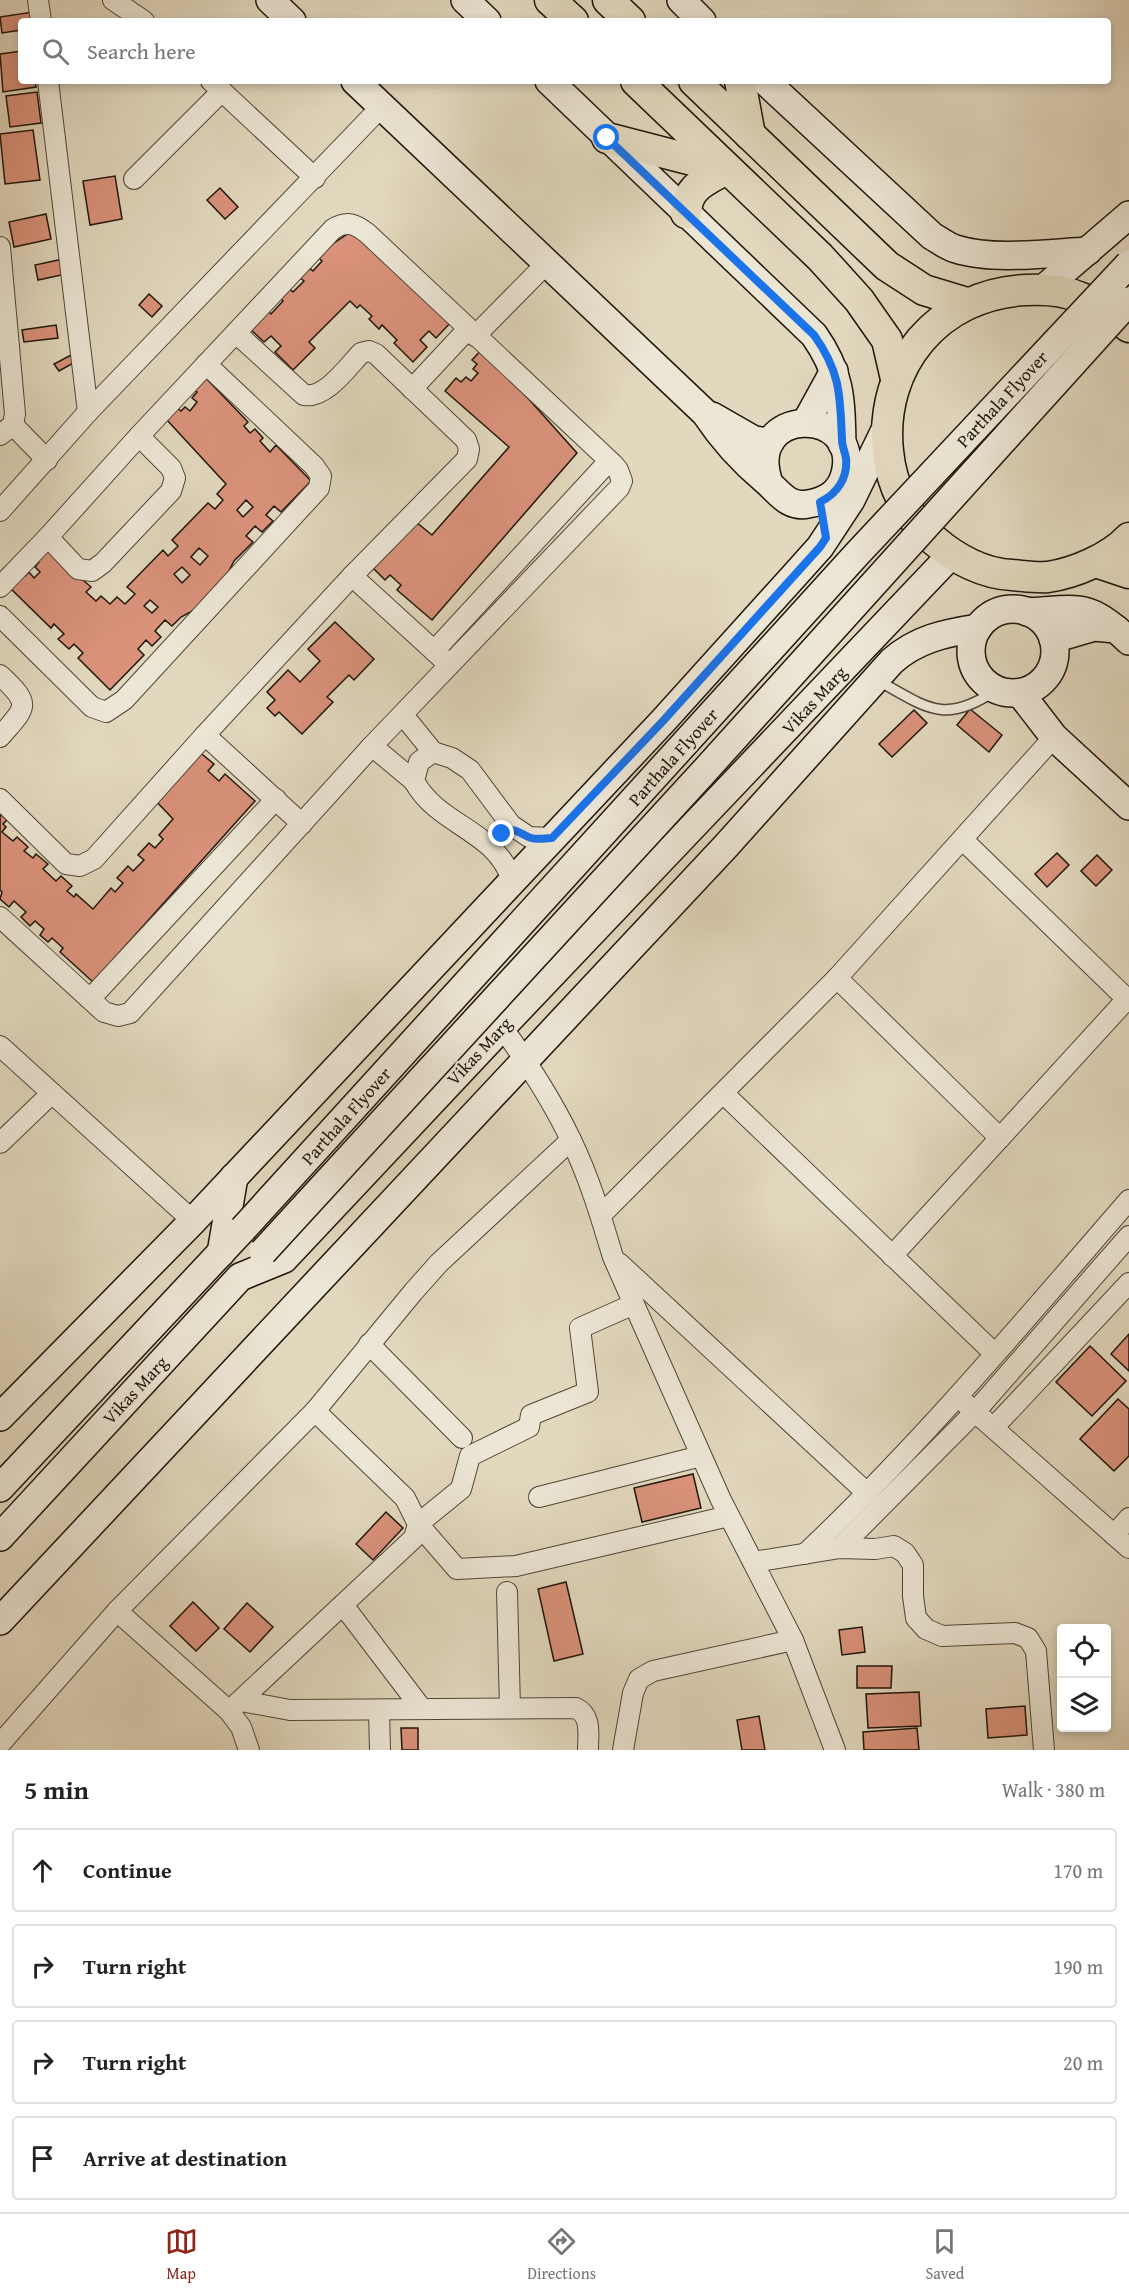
<!DOCTYPE html>
<html lang="en">
<head>
<meta charset="utf-8">
<style>
  :root { --surface:#fff; --page:#f2f2f2; --text:#222; --muted:#767676; --line:#e0e0e0; --accent:#8f2418 }
  body { margin:0; font-family:"Gentium Book Plus",serif; background:var(--page); color:var(--text) }
  .controls { position:absolute; right:18px; bottom:18px; display:grid; overflow:hidden; border-radius:6px; box-shadow:0 3px 9px #0003 }
  .controls button { width:54px; height:54px; display:grid; place-items:center; padding:0; border:0; border-bottom:2px solid var(--line); background:var(--surface); color:var(--text); font:30px sans-serif }
  .stop { position:absolute; width:18px; height:18px; margin:-14px; border:4px solid #1a73e8; border-radius:50%; background:#fff }
  .stop.end { background:#1a73e8; border-color:#fff; box-shadow:0 2px 6px #0008 }
  .list { margin:0; padding:0; list-style:none }
  h2 { display:flex; justify-content:space-between; align-items:center; height:78px; margin:0; padding:0 24px; font-size:26px }
  h2 small { font-size:20px; font-weight:400; color:var(--muted) }
  .list li { display:grid; grid-template-columns:39px 1fr auto; gap:18px; align-items:center; box-sizing:border-box; height:84px; margin:0 12px 12px; padding:0 12px; border:2px solid var(--line); border-radius:6px }
  .list b { display:block; font-size:22px; white-space:nowrap }
  .list em { font-size:20px; font-style:normal; color:var(--muted) }
  .icon { flex:none; width:33px; height:33px; fill:none; stroke:currentColor; stroke-width:2; stroke-linecap:round; stroke-linejoin:round }
  .map { position:relative; flex:none; width:1129px; height:1750px; overflow:hidden }
  .search { position:absolute; background:var(--surface); box-shadow:0 3px 9px #0003; left:18px; right:18px; top:18px; height:66px; display:flex; align-items:center; gap:15px; box-sizing:border-box; padding:0 21px; border-radius:6px; color:var(--muted); font-size:22px }
  .sheet { height:462px; background:var(--surface) }
  nav { display:flex; justify-content:space-around; align-items:center; box-sizing:border-box; height:84px; border-top:2px solid var(--line); background:var(--surface); font-size:16px; color:var(--muted) }
  nav a { display:grid; justify-items:center; gap:3px }
  nav .on { color:var(--accent) }
  .map>svg:first-child { display:block }
</style>
</head>
<body>
<div class="map">
<svg width="1129" height="1750" viewBox="0 0 1129 1750">
  <rect width="100%" height="100%" fill="#e2d8be"/>
  <filter id="stains"><feTurbulence type="fractalNoise" baseFrequency=".00333" numOctaves="4"/><feColorMatrix values="0 0 0 0 .2 0 0 0 0 .09 0 0 0 0 .02 0 0 0 .5 -.17"/></filter>
  <radialGradient id="worn" r=".72"><stop offset=".6" stop-color="#630" stop-opacity="0"/><stop offset="1" stop-color="#630" stop-opacity=".3"/></radialGradient>
  <!-- building -->
  <g fill="#da927b" stroke="#1e150b" stroke-width="1.5" fill-rule="evenodd">
    <polygon points="33,12 34,21 21,21 21,30 2,33 0,17"/>
    <polygon points="21,51 21,81 35,81 36,87 3,92 0,54"/>
    <polygon points="37,92 41,123 10,127 6,96"/>
    <polygon points="33,130 40,180 5,184 0,134"/>
    <polygon points="115,176 122,219 90,225 83,181"/>
    <polygon points="220,188 238,207 225,219 207,200"/>
    <polygon points="46,214 51,239 14,247 9,222"/>
    <polygon points="352,231 453,320 436,338 429,331 420,340 427,347 413,362 394,343 397,340 382,325 379,329 369,319 372,316 360,305 357,308 350,301 309,342 315,348 293,370 275,352 281,346 271,336 264,342 247,326 265,308 271,314 283,301 277,295 286,286 293,292 304,281 297,275 306,265 313,271 322,261 316,255"/>
    <polygon points="63,259 66,274 38,280 35,265"/>
    <polygon points="149,294 162,306 152,317 139,305"/>
    <polygon points="56,325 58,338 24,342 22,330"/>
    <polygon points="483,348 577,453 432,620 397,590 401,585 390,575 385,580 370,565 385,549 389,553 416,522 432,535 509,447 445,391 456,378 461,382 466,377 471,381 478,373 473,369 477,364 472,360"/>
    <polygon points="73,354 77,361 59,371 54,364"/>
    <path d="M203,375l45,47 -4,4 6,7 5,-4 8,9 -3,3 10,11 6,-7 35,36 -30,31 -7,-6 -8,9 7,6 -11,11 -7,-6 -9,10 7,6 -19,19 -7,14 -31,34 -15,8 -9,9 -7,-6 -10,11 6,6 -9,9 -6,-6 -8,9 6,6 -34,35 -32,-32 5,-5 -9,-9 -5,5 -11,-10 6,-5 -10,-10 -3,4 -43,-42 14,-13 3,3 4,-4 5,6 6,-6 -5,-5 4,-5 -4,-5 11,-9 45,39 -5,5 10,9 5,-5 9,8 7,-7 8,7 10,-10 -8,-7 36,-37 5,6 10,-10 -6,-6 36,-37 7,6 8,-9 -6,-6 9,-10 -60,-65 10,-12 5,4 4,-4 5,4 7,-9 -5,-4 5,-6 -5,-4zM246,500l7,7 -10,10 -6,-7zM199,548l9,8 -8,9 -9,-8zM182,567l8,8 -8,8 -8,-9zM150,600l8,7 -6,6 -8,-7z"/>
    <polygon points="335,622 374,659 354,680 349,675 327,697 333,702 302,734 279,712 275,716 267,708 275,700 267,692 288,670 300,682 320,661 308,649"/>
    <polygon points="970,709 1002,735 989,752 957,725"/>
    <polygon points="914,710 927,723 892,757 879,744"/>
    <polygon points="197,750 214,764 208,771 219,781 225,774 255,801 93,982 60,952 63,948 52,938 48,942 40,935 44,929 35,921 30,926 21,917 26,912 14,901 9,907 0,899 2,892 0,890 0,814 7,820 3,824 6,827 2,832 13,841 17,837 28,847 24,851 33,858 36,854 48,864 43,869 56,881 61,876 72,886 67,891 74,897 76,894 93,909 111,888 115,892 123,883 117,878 128,866 133,871 144,860 138,855 149,843 155,848 163,839 159,835 173,819 154,799"/>
    <polygon points="1057,853 1069,865 1047,887 1035,874"/>
    <polygon points="1097,855 1112,870 1096,886 1081,871"/>
    <polygon points="1129,1334 1129,1371 1111,1354"/>
    <polygon points="1090,1346 1126,1381 1092,1416 1056,1382"/>
    <polygon points="1118,1399 1129,1409 1129,1456 1114,1471 1080,1439"/>
    <polygon points="693,1474 701,1508 642,1522 634,1488"/>
    <polygon points="386,1512 403,1528 373,1560 356,1544"/>
    <polygon points="566,1582 583,1654 554,1661 538,1589"/>
    <polygon points="193,1602 219,1628 196,1651 170,1626"/>
    <polygon points="247,1603 273,1627 250,1652 224,1629"/>
    <polygon points="862,1627 865,1652 842,1655 839,1630"/>
    <polygon points="857,1666 892,1666 891,1688 857,1688"/>
    <polygon points="919,1692 921,1726 868,1728 866,1694"/>
    <polygon points="1025,1706 1027,1735 988,1738 986,1709"/>
    <polygon points="759,1716 765,1750 742,1750 737,1720"/>
    <polygon points="401,1728 418,1728 418,1750 402,1750"/>
    <polygon points="917,1728 919,1750 864,1750 863,1732"/>
  </g>
  <g fill="none" stroke-linecap="round" stroke-linejoin="round">
    <defs>
      <path id="lane" d="M879,681c48,27 66,44 117,9"/>
      <g id="street">
        <polyline points="38,0 41,21"/>
        <polyline points="113,0 144,21"/>
        <polyline points="48,81 88,412"/>
        <polyline points="211,81 315,178"/>
        <polyline points="134,179 222,91"/>
        <polyline points="0,247 15,414 13,425 0,435"/>
        <polyline points="475,336 547,263"/>
        <polyline points="412,389 468,329"/>
        <polyline points="13,425 47,460"/>
        <polyline points="0,511 88,412 382,106"/>
        <polyline points="48,537 78,569 92,571 103,563 171,491 175,478 171,468 139,436"/>
        <polyline points="352,576 443,659"/>
        <path d="M0,587l48,-50 91,-101 194,-207c14,-9 22,-5 34,4l246,231 5,6 4,11 -3,7 -247,258 -242,267 -12,3 -14,-4 -104,-95"/>
        <polyline points="0,616 92,707 106,712 124,700 319,488 321,476 314,466 206,364"/>
        <polyline points="434,651 609,461"/>
        <path d="M0,675c32,30 27,31 0,62"/>
        <polyline points="403,715 433,752"/>
        <path d="M205,735l147,-159 115,-117 2,-10 -3,-9 -90,-86 -7,-3 -8,2c-14,15 -36,46 -57,42l-68,-62"/>
        <polyline points="372,746 414,781"/>
        <polyline points="0,799 66,864 80,866 94,859 205,735 302,824"/>
        <polyline points="963,840 1129,1001"/>
        <path d="M512,881c-15,-51 -74,-55 -98,-100l5,-19 14,-10 19,6 18,12 41,55 18,12 23,1"/>
        <polyline points="837,978 1000,1138"/>
        <polyline points="90,999 276,799"/>
        <path d="M502,1027c25,35 50,73 69,113 18,37 30,77 42,117l108,243 72,140 42,110"/>
        <polyline points="0,1046 193,1221"/>
        <polyline points="723,1093 995,1354"/>
        <polyline points="0,1143 52,1093"/>
        <polyline points="601,1215 837,978 1054,737"/>
        <polyline points="892,1256 1127,999"/>
        <polyline points="619,1263 868,1494"/>
        <polyline points="634,1304 580,1328 588,1392 531,1415 529,1427 470,1456 461,1489 418,1524 457,1569 516,1566 729,1516"/>
        <polyline points="369,1344 462,1438"/>
        <polyline points="966,1404 1129,1548"/>
        <polyline points="994,1427 1129,1283"/>
        <polyline points="539,1497 701,1456"/>
        <polyline points="1114,1535 1129,1518"/>
        <polyline points="840,1548 975,1412 1129,1236"/>
        <path d="M805,1554c116,-110 219,-233 324,-354"/>
        <polyline points="753,1562 840,1548 875,1549 894,1546 905,1553 913,1565 913,1596 916,1618 926,1629 942,1636 1015,1633 1028,1638 1036,1651 1044,1750"/>
        <polyline points="507,1592 510,1708"/>
        <polyline points="343,1605 422,1709"/>
        <polyline points="117,1611 229,1711 241,1727 249,1750"/>
        <path d="M241,1701l49,9 286,-2c16,8 12,26 12,42"/>
        <polyline points="379,1710 380,1750"/>
        <polyline points="229,1711 414,1538 418,1524 405,1498 315,1411"/>
        <polyline points="0,1744 117,1611 315,1411 414,1291 439,1263 571,1140"/>
        <polyline points="623,1750 633,1693 639,1679 653,1671 793,1640"/>
      </g>
      <g id="secondary">
        <polyline points="270,0 292,21"/>
        <polyline points="465,0 487,21"/>
        <polyline points="681,0 702,21"/>
        <path d="M355,81l350,332c18,27 37,48 61,68 13,11 22,27 42,23 18,-3 32,-11 37,-30 17,-69 -103,-69 -76,9"/>
        <path d="M549,81l265,254c27,38 27,64 28,109"/>
        <path d="M765,81l167,155c7,4 16,11 24,13 37,12 94,4 132,2"/>
        <polyline points="1043,289 1129,215"/>
        <polyline points="712,416 754,440 770,442"/>
        <polyline points="806,422 834,371"/>
        <circle cx="1013" cy="651" r="42"/>
        <path d="M1027,612c52,-3 62,-10 102,29"/>
        <polyline points="1053,639 1094,627 1116,629"/>
        <polyline points="1020,693 1054,737 1129,806"/>
        <polyline points="221,1253 234,1177"/>
        <polyline points="0,1417 193,1221 663,721 794,576 820,547 851,500 885,430"/>
        <polyline points="0,1488 243,1229"/>
        <polyline points="0,1537 240,1277 284,1259 502,1027 951,555"/>
        <path d="M0,1621l726,-775 166,-185c25,-22 53,-28 86,-33"/>
      </g>
      <g id="primary">
        <polyline points="550,0 573,21"/>
        <polyline points="608,0 630,21"/>
        <polyline points="636,81 820,257 859,300 887,340 896,379"/>
        <polyline points="694,81 887,266 924,290 967,303"/>
        <polyline points="740,81 750,135"/>
        <polyline points="607,138 723,168"/>
        <path d="M686,213c1,-27 20,-32 40,-44"/>
        <path d="M1129,327c-16,-12 -31,-23 -50,-30 -16,-7 -36,-8 -53,-7 -87,4 -147,75 -138,161 3,35 20,68 47,90 21,18 49,33 77,34 12,1 25,3 36,2 27,-4 62,-19 81,-39"/>
        <polyline points="1096,562 1129,573"/>
      </g>
    </defs>
    <!-- lane casing -->
    <use href="#lane" stroke="#4f4638" stroke-width="12"/>
    <!-- street casing -->
    <use href="#street" stroke="#4f4638" stroke-width="22"/>
    <!-- secondary casing -->
    <use href="#secondary" stroke="#1e150b" stroke-width="30"/>
    <!-- primary casing -->
    <use href="#primary" stroke="#1e150b" stroke-width="33"/>
    <!-- lane -->
    <use href="#lane" stroke="#ece6d5" stroke-width="9"/>
    <!-- street -->
    <use href="#street" stroke="#ece6d5" stroke-width="20"/>
    <!-- secondary -->
    <use href="#secondary" stroke="#ece6d5" stroke-width="27"/>
    <!-- primary -->
    <use href="#primary" stroke="#e2d8be" stroke-width="30"/>
    <defs>
      <g id="secondary-bridge">
        <polyline points="243,1229 857,554 1129,264"/>
        <polyline points="263,1252 700,776 1129,301"/>
      </g>
    </defs>
    <!-- secondary-bridge casing -->
    <use href="#secondary-bridge" stroke="#1e150b" stroke-width="30" stroke-linecap="butt"/>
    <!-- secondary-bridge -->
    <use href="#secondary-bridge" stroke="#ece6d5" stroke-width="27"/>
  </g>
  <g fill="none" stroke-linecap="round" stroke-linejoin="round">
    <!-- route -->
    <path stroke="#1a73e8" stroke-width="8" d="M502,834c13,-9 17,0 29,4 6,2 14,0 21,0l111,-117 157,-174 6,-9 -6,-36c17,-8 28,-24 26,-44 -1,-6 -4,-12 -4,-18 -2,-44 -1,-67 -28,-105l-207,-197"/>
  </g>
  <g text-anchor="middle" dominant-baseline="central" stroke-width="4.5" stroke-linejoin="round" paint-order="stroke">
    <!-- street labels -->
    <g font-size="18" fill="#1e150b" stroke="#ece6d5">
      <text transform="translate(1002 399) rotate(-47)">Parthala Flyover</text>
      <text transform="translate(814 700) rotate(-47)">Vikas Marg</text>
      <text transform="translate(673 757) rotate(-48)">Parthala Flyover</text>
      <text transform="translate(479 1051) rotate(-47)">Vikas Marg</text>
      <text transform="translate(346 1116) rotate(-48)">Parthala Flyover</text>
      <text transform="translate(135 1390) rotate(-47)">Vikas Marg</text>
    </g>
  </g>
  <rect width="100%" height="100%" filter="url(#stains)"/>
  <rect width="100%" height="100%" fill="url(#worn)"/>
</svg>
<div class="controls">
<button><svg class="icon" aria-label="locate" viewBox="0 0 24 24"><circle cx="12" cy="12" r="6"/><path d="M12 2v4M12 18v4M2 12h4M18 12h4"/></svg></button>
<button><svg class="icon" aria-label="layers" viewBox="0 0 24 24"><path d="M12 4l9 5-9 5-9-5zM3 14l9 5 9-5"/></svg></button>
</div>
<div class="stop" style="left:607px;top:138px"></div>
<div class="stop end" style="left:502px;top:834px"></div>
<div class="search"><svg class="icon" aria-label="search" viewBox="0 0 24 24"><circle cx="10" cy="10" r="6"/><path d="M15 15l6 6"/></svg>Search here</div>
</div>
<section class="sheet">
<h2>5 min<small>Walk · 380 m</small></h2>
<ul class="list">
<li><svg class="icon" aria-label="ahead" viewBox="0 0 24 24"><path d="M12 20V5M6 11l6-6 6 6"/></svg><div><b>Continue</b></div><em>170 m</em></li>
<li><svg class="icon" aria-label="right" viewBox="0 0 24 24"><path d="M7 20v-9h11M14 6l5 5-5 5"/></svg><div><b>Turn right</b></div><em>190 m</em></li>
<li><svg class="icon" aria-label="right" viewBox="0 0 24 24"><path d="M7 20v-9h11M14 6l5 5-5 5"/></svg><div><b>Turn right</b></div><em>20 m</em></li>
<li><svg class="icon" aria-label="arrive" viewBox="0 0 24 24"><path d="M6 21V4h12l-3 4 3 4H6"/></svg><div><b>Arrive at destination</b></div></li>
</ul>
</section>
<nav>
<a class="on"><svg class="icon" aria-label="map" viewBox="0 0 24 24"><path d="M3 6l6-2 6 2 6-2v14l-6 2-6-2-6 2zM9 4v14M15 6v14"/></svg>Map</a>
<a><svg class="icon" aria-label="directions" viewBox="0 0 24 24"><path d="M12 3l9 9-9 9-9-9zM9 14v-3h6M13 9l2 2-2 2"/></svg>Directions</a>
<a><svg class="icon" aria-label="saved" viewBox="0 0 24 24"><path d="M7 4h10v16l-5-4-5 4z"/></svg>Saved</a>
</nav>
</body>
</html>
